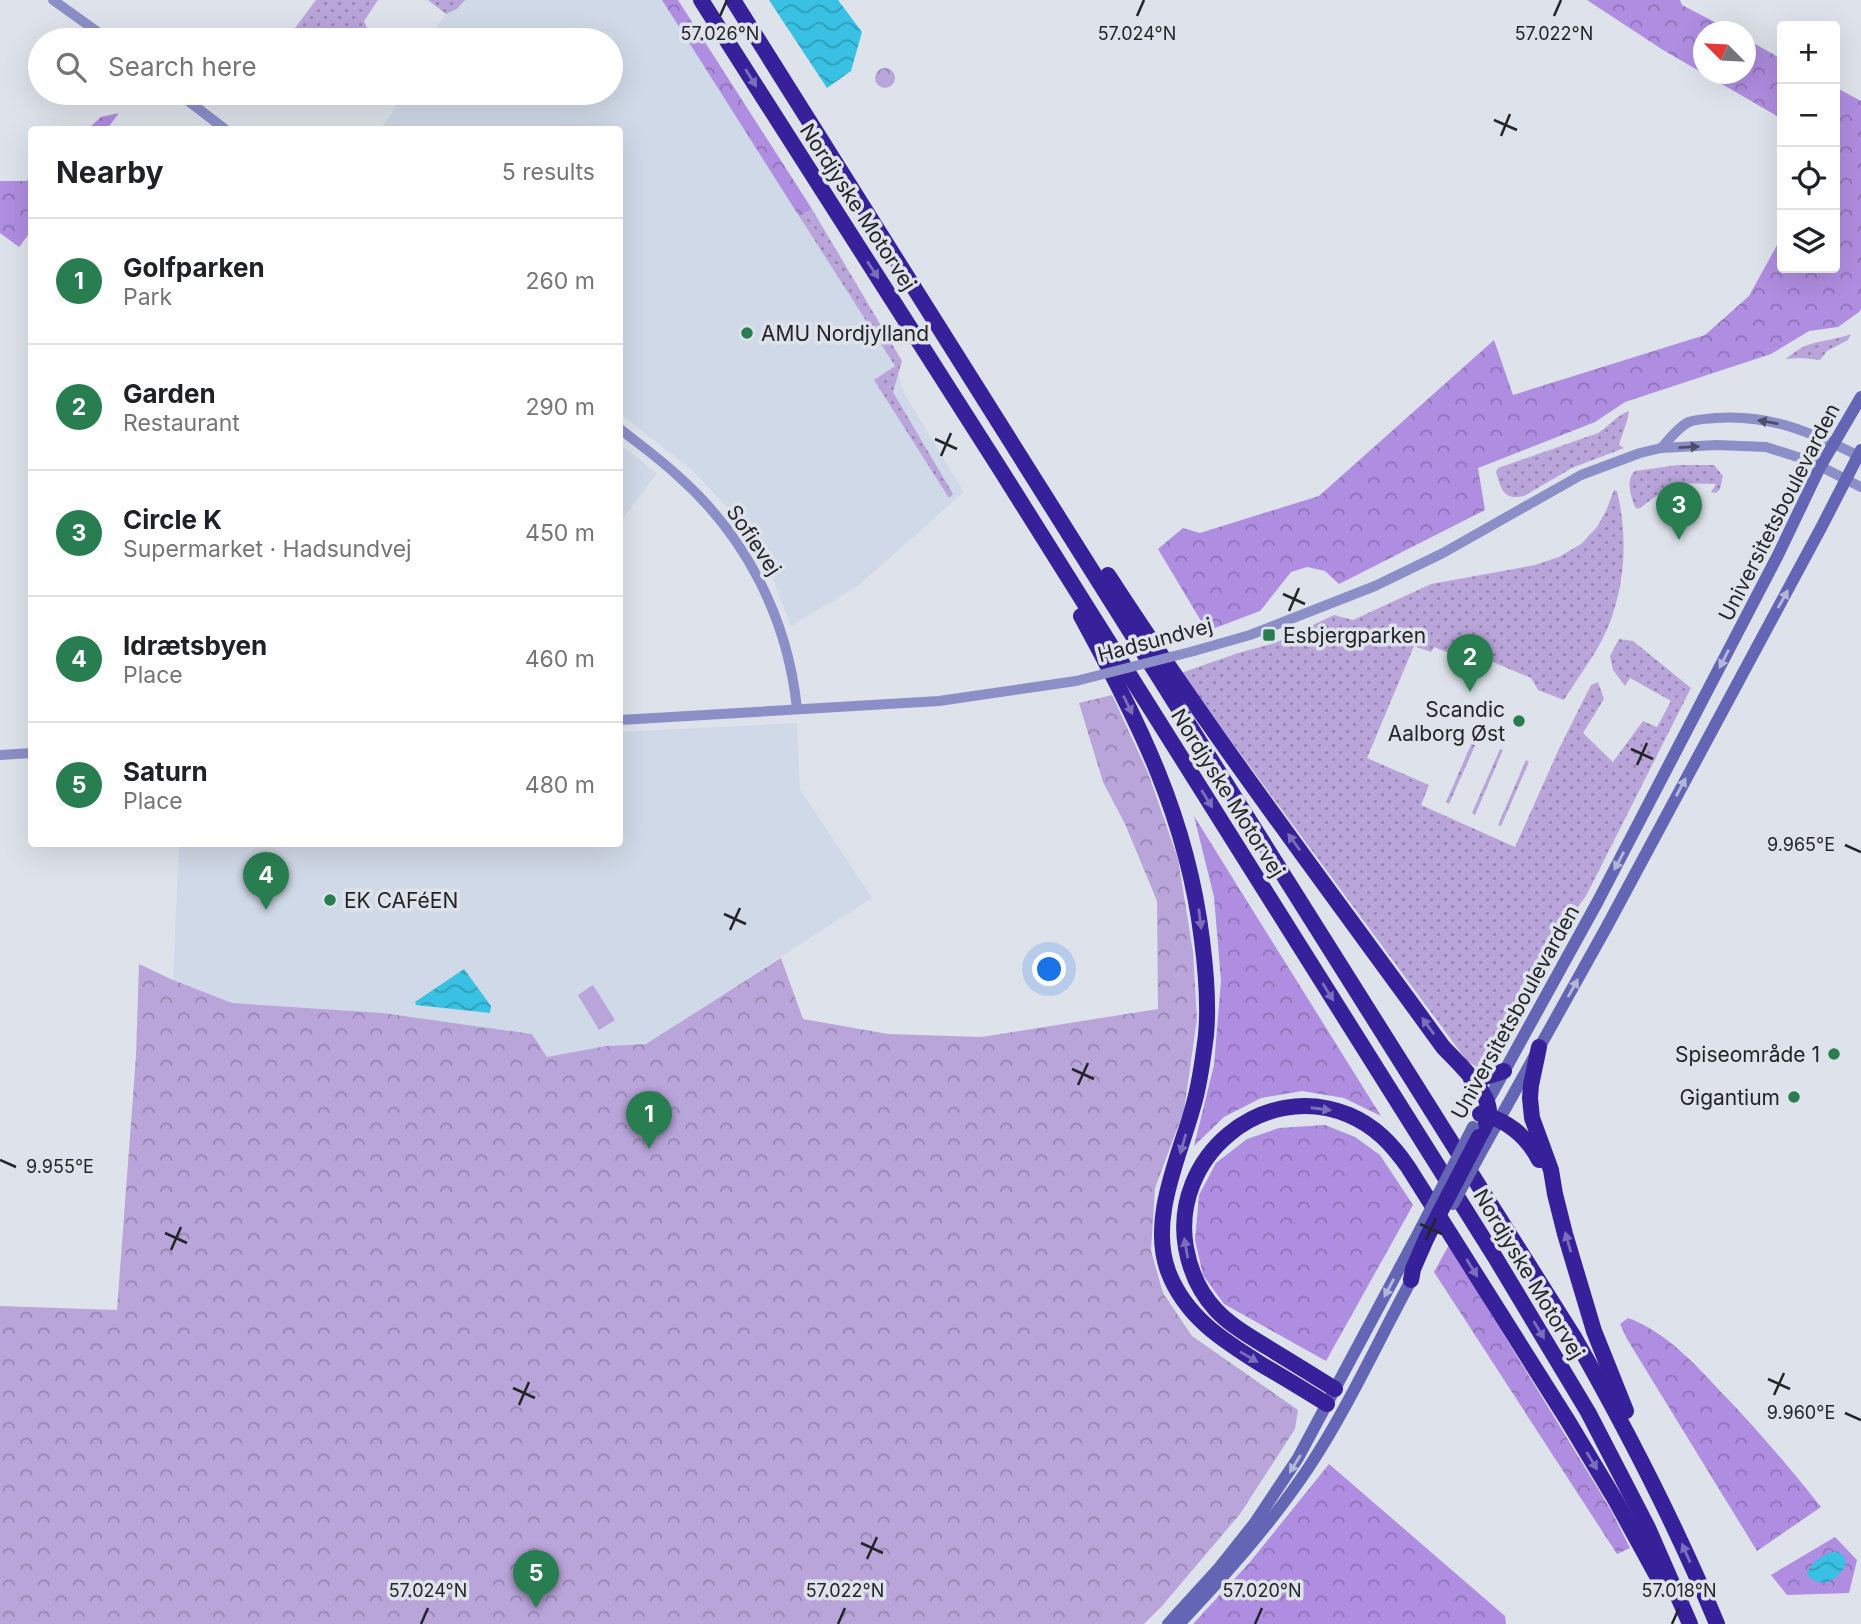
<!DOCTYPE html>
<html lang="en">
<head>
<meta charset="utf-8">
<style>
  :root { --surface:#fff; --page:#f6f6f6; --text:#202124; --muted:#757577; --line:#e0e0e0; --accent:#297e51 }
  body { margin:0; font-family:Inter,sans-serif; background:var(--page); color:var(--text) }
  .controls { position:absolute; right:21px; top:21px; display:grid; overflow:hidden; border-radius:7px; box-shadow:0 7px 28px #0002 }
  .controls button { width:63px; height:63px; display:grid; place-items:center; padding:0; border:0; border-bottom:2px solid var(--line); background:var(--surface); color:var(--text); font:35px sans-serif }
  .compass { position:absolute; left:1693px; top:21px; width:63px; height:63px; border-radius:50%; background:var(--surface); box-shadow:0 7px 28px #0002; rotate:294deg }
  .you { position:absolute; left:1050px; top:970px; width:24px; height:24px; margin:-18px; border:5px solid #fff; border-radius:50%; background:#1a73e8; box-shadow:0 0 0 10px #1a73e833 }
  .badge { display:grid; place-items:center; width:46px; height:46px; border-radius:50%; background:var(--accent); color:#fff; font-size:23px; font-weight:700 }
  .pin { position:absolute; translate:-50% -58px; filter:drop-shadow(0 2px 4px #0008) }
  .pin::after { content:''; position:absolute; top:37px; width:24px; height:21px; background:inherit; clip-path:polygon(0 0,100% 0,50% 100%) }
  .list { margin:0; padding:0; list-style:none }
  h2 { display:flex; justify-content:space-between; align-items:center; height:91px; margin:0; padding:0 28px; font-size:30px }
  h2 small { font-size:23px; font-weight:400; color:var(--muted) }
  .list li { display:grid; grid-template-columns:46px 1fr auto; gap:21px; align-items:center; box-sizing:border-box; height:126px; padding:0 28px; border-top:2px solid var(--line) }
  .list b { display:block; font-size:26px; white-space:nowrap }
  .list p { margin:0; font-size:23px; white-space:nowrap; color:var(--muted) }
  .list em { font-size:23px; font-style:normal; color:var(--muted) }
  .icon { flex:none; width:38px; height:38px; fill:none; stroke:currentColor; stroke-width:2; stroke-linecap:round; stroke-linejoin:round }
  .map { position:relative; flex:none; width:1861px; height:1624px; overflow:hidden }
  .search { position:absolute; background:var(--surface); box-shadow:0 7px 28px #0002; left:28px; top:28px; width:595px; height:77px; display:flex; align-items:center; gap:18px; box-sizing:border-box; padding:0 24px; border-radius:38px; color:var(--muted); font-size:26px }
  .panel { position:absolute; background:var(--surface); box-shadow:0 7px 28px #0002; left:28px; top:126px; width:595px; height:721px; border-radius:7px }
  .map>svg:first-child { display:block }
</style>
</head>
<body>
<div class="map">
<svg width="1861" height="1624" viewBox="0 0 1861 1624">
  <defs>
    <pattern id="grass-dots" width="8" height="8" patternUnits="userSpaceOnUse" patternTransform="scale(1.75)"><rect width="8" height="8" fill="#b9a5da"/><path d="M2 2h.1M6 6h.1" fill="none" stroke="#9686b1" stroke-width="1.8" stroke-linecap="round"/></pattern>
    <pattern id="forest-crowns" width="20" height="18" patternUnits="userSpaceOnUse" patternTransform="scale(1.75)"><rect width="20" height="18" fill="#af8de0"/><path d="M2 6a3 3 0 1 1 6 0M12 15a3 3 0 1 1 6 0" fill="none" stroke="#8e73b6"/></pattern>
    <pattern id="park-crowns" width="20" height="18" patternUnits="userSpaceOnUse" patternTransform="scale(1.75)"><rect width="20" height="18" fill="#b9a5da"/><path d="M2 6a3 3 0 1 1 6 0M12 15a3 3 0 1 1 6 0" fill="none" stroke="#9686b1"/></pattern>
    <pattern id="water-waves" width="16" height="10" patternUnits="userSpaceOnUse" patternTransform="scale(1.75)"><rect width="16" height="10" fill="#38c1e3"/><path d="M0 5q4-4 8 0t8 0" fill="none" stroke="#2f9db8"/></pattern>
  </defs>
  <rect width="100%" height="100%" fill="#dee3eb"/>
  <!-- built -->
  <g fill="#d0d9e7">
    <polygon points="465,0 662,0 896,368 905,395 964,492 858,586 791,626 774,582 750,541 725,505 692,470 620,414 620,130 380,130 405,93 611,93 611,40 427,40 446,14 457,9"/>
    <polygon points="620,445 657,473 622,520 620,520"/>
    <polygon points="797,723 800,789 872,898 646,1044 606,1046 547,1057 532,1034 383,1013 232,1003 173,980 179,844 620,844 620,732"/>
  </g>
  <!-- grass -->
  <g fill="url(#grass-dots)">
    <polygon points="316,0 378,0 364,21 372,40 306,40 292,32"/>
    <polygon points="428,0 465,0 457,9 446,14"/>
    <polygon points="812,209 902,361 893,392 953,494 949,498 874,380 895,366 799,216"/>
    <path d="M1851,334l-3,6 -21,11 -7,9 -19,-2 -16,1c6,-4 13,-10 20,-13 15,-6 31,-6 46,-12z"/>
    <path d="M1629,411c-1,10 -7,23 -10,34l5,3 -52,20 -48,28c-21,5 -23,-8 -28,-24l2,-4 100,-35c11,-7 19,-18 31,-22z"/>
    <path d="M1678,465h36l9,11 -3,13 -4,4 -5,-1 5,-8 -40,-1c-7,9 -10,6 -18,12 -7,4 -13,10 -20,14l-3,-2c-4,-11 -10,-27 0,-36z"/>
    <path d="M1614,490l3,1c12,49 8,104 -15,149 -11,21 -26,40 -38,60l-26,-10 -7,-12 -38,-16 -12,4 -47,-19 -3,5 -17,-6 -47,112 62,27 -8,20 94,42 43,-96 33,-66 7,-3 6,17 -21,34 30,29 30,-41 14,6 14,-26 -41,-23 -5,8 -12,-16 -3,-14 9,-17 14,2 58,47 -105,208 -33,44 -67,121 -9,6 -10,-6 -286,-388 57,-20 37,-10 59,-28 19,5 78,-36 104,-19 24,-8 22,-13 16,-17 9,-16z"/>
    <polygon points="1474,738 1478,739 1449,804 1446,802"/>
    <polygon points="1500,749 1503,750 1475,815 1472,813"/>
    <polygon points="1526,760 1529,762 1501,826 1498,825"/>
  </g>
  <!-- forest -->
  <g fill="url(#forest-crowns)">
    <polygon points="662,0 678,0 812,209 799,216"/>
    <polygon points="1587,0 1680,0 1682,5 1732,31 1703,32 1703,74 1745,74 1746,39 1782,59 1782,119 1663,50"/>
    <polygon points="1835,87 1861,101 1861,309 1859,312 1838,327 1809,331 1771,354 1625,402 1595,422 1478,468 1485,510 1339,584 1325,571 1307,567 1291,572 1260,611 1207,631 1158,549 1183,528 1200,533 1319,496 1494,340 1513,395 1705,335 1749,296 1782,236 1782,268 1835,268"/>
    <polygon points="119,113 107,129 88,129 101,117"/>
    <polygon points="31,178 31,231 19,247 0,233 0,181 26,181"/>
    <polygon points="1194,816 1381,1116 1344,1098 1302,1091 1261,1098 1224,1117 1194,1146 1214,1065 1221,981 1214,897"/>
    <polygon points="1325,1125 1355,1137 1380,1155 1413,1205 1326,1361 1224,1304 1203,1275 1195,1240 1199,1195 1216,1163 1247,1139 1279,1128"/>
    <polygon points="1449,1245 1611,1510 1630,1548 1617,1554 1434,1272"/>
    <path d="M1628,1318c38,14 66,45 93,74 35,36 68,75 100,115l-64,44 -130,-212 -7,-15z"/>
    <polygon points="1329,1464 1505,1616 1506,1624 1193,1624 1250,1562"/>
    <polygon points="1835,1537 1857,1560 1849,1593 1787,1595 1771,1575"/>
  </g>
  <!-- park -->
  <g fill="url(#park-crowns)">
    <circle cx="885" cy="78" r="10"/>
    <polygon points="1112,695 1148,773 1178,859 1193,952 1197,1019 1184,1110 1155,1188 1151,1251 1163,1293 1192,1336 1298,1410 1295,1429 1240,1514 1162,1606 1144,1624 0,1624 0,1306 117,1310 136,1056 139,964 173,980 232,1003 383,1013 532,1034 547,1057 606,1046 646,1044 781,958 803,1019 888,1034 981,1037 1158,1009 1157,901 1125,824 1103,782 1079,703"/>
  </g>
  <!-- pitch -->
  <polygon fill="#b9a5da" points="593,985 615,1020 599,1030 578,995"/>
  <!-- water -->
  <g fill="url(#water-waves)">
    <polygon points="769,0 838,0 862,32 851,71 827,88"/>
    <polygon points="464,969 491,1006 490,1013 416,1005 415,1002"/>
    <path d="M1837,1551l7,5 2,8c-9,17 -23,26 -39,11 3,-13 18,-22 30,-24z"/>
  </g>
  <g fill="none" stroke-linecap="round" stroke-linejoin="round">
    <!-- tertiary -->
    <g stroke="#8c8fc7" stroke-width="10">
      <polyline points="53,0 109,40"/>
      <polyline points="178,93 226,130"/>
      <path d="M620,429c19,15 40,30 58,47 68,60 110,143 119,233"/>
      <path d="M1661,448c8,-8 18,-22 28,-26 8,-3 18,-3 27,-4 55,-4 97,15 145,39"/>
      <polyline points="1194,651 1250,635 1375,586 1443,553 1581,475 1640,453 1661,448 1717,445 1766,447 1810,461 1861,487"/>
      <polyline points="620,720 939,701 1076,681"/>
      <polyline points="0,755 32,753"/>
    </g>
    <!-- secondary -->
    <g stroke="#6465b5" stroke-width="12">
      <polyline points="1484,1108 1598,901 1778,555 1820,467 1861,397"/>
      <polyline points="1485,1145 1606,928 1822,526 1861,450"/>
      <polyline points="1168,1624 1219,1568 1254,1524 1298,1458 1421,1228"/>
      <path d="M1179,1624c47,-50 92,-100 130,-157 40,-61 70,-128 105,-192"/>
    </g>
    <!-- motorway -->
    <g stroke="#37219a" stroke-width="16">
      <polyline points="701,0 1002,472 1495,1257 1588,1412 1648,1528 1690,1624"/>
      <path d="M733,0l841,1337c53,93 102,188 143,287"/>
      <path d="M1108,575c105,162 222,316 335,472 14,15 45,43 46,64 0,9 -5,18 -10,26"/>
      <path d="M1081,616c58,107 106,200 121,324 4,31 7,63 4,95 -3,24 -6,49 -13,72 -14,51 -44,112 -25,164 17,46 56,70 96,95 21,12 42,25 63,38"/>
      <polyline points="1539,1047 1531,1085 1530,1098 1532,1118 1551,1170 1555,1194 1565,1234 1594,1331 1626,1411"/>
      <polyline points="1471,1079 1485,1077 1504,1071"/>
      <path d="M1480,1114c26,5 47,22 59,46"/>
      <polyline points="1411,1280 1413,1269 1427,1237"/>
      <path d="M1335,1389c-22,-14 -45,-28 -68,-42 -18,-11 -37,-22 -51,-37 -16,-17 -26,-40 -30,-62 -16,-90 76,-169 163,-133 26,11 43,29 59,52l160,254 48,80 47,86"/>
    </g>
    <!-- tertiary-bridge -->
    <polyline stroke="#8c8fc7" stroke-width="10" points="1076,681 1194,651"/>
    <!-- secondary-bridge -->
    <g stroke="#6465b5" stroke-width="12">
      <polyline points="1453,1204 1485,1145"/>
      <polyline points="1421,1228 1473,1127"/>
    </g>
    <!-- motorway-bridge -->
    <polyline stroke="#37219a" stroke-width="16" points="1427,1237 1479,1137"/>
  </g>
  <!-- one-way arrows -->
  <defs><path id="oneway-solid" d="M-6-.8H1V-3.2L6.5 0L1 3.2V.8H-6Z" transform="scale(1.75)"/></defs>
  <g fill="#7a6fba">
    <use href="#oneway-solid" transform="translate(751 78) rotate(58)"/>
    <use href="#oneway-solid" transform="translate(873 270) rotate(57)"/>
    <use href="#oneway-solid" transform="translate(1128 705) rotate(64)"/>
    <use href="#oneway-solid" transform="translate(1207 799) rotate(58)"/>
    <use href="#oneway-solid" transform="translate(1294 842) rotate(-126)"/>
    <use href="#oneway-solid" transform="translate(1200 919) rotate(83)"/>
    <use href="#oneway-solid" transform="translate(1328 992) rotate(58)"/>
    <use href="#oneway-solid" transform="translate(1428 1026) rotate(-126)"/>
    <use href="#oneway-solid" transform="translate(1321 1109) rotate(8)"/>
    <use href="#oneway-solid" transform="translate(1183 1144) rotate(106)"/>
    <use href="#oneway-solid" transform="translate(1568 1242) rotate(-106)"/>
    <use href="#oneway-solid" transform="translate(1186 1248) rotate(-100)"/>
    <use href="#oneway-solid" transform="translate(1472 1268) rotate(58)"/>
    <use href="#oneway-solid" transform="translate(1539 1330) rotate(59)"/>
    <use href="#oneway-solid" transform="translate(1249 1357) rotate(31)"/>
    <use href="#oneway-solid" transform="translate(1592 1461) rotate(59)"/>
    <use href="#oneway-solid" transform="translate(1686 1553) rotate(-114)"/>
  </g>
  <g fill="#4d4f68">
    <use href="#oneway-solid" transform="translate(1768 422) rotate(-170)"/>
    <use href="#oneway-solid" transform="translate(1689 447) rotate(-3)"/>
  </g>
  <g fill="#b3b7d8">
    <use href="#oneway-solid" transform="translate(1783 599) rotate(-61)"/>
    <use href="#oneway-solid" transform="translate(1724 659) rotate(117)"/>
    <use href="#oneway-solid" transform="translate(1681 787) rotate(-62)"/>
    <use href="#oneway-solid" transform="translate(1619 861) rotate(118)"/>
    <use href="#oneway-solid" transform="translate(1573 988) rotate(-61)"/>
    <use href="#oneway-solid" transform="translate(1389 1288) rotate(118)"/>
    <use href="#oneway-solid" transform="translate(1295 1464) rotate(122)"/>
  </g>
  <!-- ticks -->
  <path fill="none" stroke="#232528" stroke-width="2.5" d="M720,16l7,-16M1137,16l7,-16M1554,16l7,-16M1494,120l23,10M1501,136l9,-22M935,439l22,10M941,456l10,-23M1283,594l22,10M1289,611l10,-23M1631,749l22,10M1637,765l10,-22M1845,845l16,7M724,914l22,10M730,930l10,-22M1072,1069l22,10M1078,1085l10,-22M0,1160l16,7M1420,1224l22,10M165,1233l22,10M1426,1240l10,-22M171,1250l10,-23M1768,1379l22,10M513,1388l22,10M1774,1395l10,-22M519,1405l10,-23M1845,1413l16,7M861,1543l22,10M867,1559l10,-22M421,1624l7,-16M838,1624l7,-16M1255,1624l7,-16M1672,1624l7,-16"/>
  <!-- markers -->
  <g fill="#297e51" stroke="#dee3eb" stroke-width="2.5">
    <circle cx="747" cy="333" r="7"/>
    <rect x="1262" y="628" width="14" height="14" rx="3.5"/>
    <circle cx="1519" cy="721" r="7"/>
    <circle cx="330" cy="900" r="7"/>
    <circle cx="1834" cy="1054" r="7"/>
    <circle cx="1794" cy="1097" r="7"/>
  </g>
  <g text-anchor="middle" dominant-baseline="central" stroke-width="7" stroke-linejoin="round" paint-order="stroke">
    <!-- street labels -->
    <g font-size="21" fill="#232528" stroke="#dee3eb">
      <text transform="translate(858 207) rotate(57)">Nordjyske Motorvej</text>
      <text transform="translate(1779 512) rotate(-63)">Universitetsboulevarden</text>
      <text transform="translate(754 540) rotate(56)">Sofievej</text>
      <text transform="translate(1155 640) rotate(-15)">Hadsundvej</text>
      <text transform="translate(1228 793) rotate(58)">Nordjyske Motorvej</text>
      <text transform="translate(1515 1012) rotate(-61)">Universitetsboulevarden</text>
      <text transform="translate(1529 1274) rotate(59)">Nordjyske Motorvej</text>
    </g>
    <!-- poi labels -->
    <g font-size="21" fill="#232528" stroke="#dee3eb" text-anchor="start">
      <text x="761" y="333">AMU Nordjylland</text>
      <text x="1283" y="635">Esbjergparken</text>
      <text x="1505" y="709" text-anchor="end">Scandic<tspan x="1505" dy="24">Aalborg Øst</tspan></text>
      <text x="344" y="900">EK CAFéEN</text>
      <text x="1820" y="1054" text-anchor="end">Spiseområde 1</text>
      <text x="1780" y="1097" text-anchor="end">Gigantium</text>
    </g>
  </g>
  <g font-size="18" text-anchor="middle" fill="#232528" stroke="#dee3eb" stroke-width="7" stroke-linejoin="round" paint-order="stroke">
    <text x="720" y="40">57.026°N</text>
    <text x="1137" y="40">57.024°N</text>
    <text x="1554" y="40">57.022°N</text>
    <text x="1801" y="851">9.965°E</text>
    <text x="60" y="1173">9.955°E</text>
    <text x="1801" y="1419">9.960°E</text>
    <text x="428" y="1597">57.024°N</text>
    <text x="845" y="1597">57.022°N</text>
    <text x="1262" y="1597">57.020°N</text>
    <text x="1679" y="1597">57.018°N</text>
  </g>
</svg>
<div class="controls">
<button>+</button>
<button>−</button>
<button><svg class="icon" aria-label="locate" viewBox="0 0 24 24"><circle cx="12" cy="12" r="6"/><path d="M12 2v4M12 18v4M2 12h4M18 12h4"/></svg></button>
<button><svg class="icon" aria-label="layers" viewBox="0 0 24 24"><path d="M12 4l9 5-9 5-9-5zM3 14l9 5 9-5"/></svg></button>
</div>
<svg class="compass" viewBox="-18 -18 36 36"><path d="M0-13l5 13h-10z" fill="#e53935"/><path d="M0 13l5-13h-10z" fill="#757577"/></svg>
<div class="you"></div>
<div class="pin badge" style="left:649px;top:1149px">1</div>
<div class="pin badge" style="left:1470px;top:692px">2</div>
<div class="pin badge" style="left:1679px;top:540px">3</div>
<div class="pin badge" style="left:266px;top:910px">4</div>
<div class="pin badge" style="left:536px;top:1608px">5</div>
<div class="search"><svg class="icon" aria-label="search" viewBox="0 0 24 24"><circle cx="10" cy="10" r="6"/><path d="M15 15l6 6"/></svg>Search here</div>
<section class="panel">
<h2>Nearby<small>5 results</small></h2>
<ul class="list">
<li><span class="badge">1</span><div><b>Golfparken</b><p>Park</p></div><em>260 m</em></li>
<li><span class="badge">2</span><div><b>Garden</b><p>Restaurant</p></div><em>290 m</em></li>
<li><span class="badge">3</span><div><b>Circle K</b><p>Supermarket · Hadsundvej</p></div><em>450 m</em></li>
<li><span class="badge">4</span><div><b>Idrætsbyen</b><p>Place</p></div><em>460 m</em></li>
<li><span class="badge">5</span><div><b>Saturn</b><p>Place</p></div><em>480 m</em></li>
</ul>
</section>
</div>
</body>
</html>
